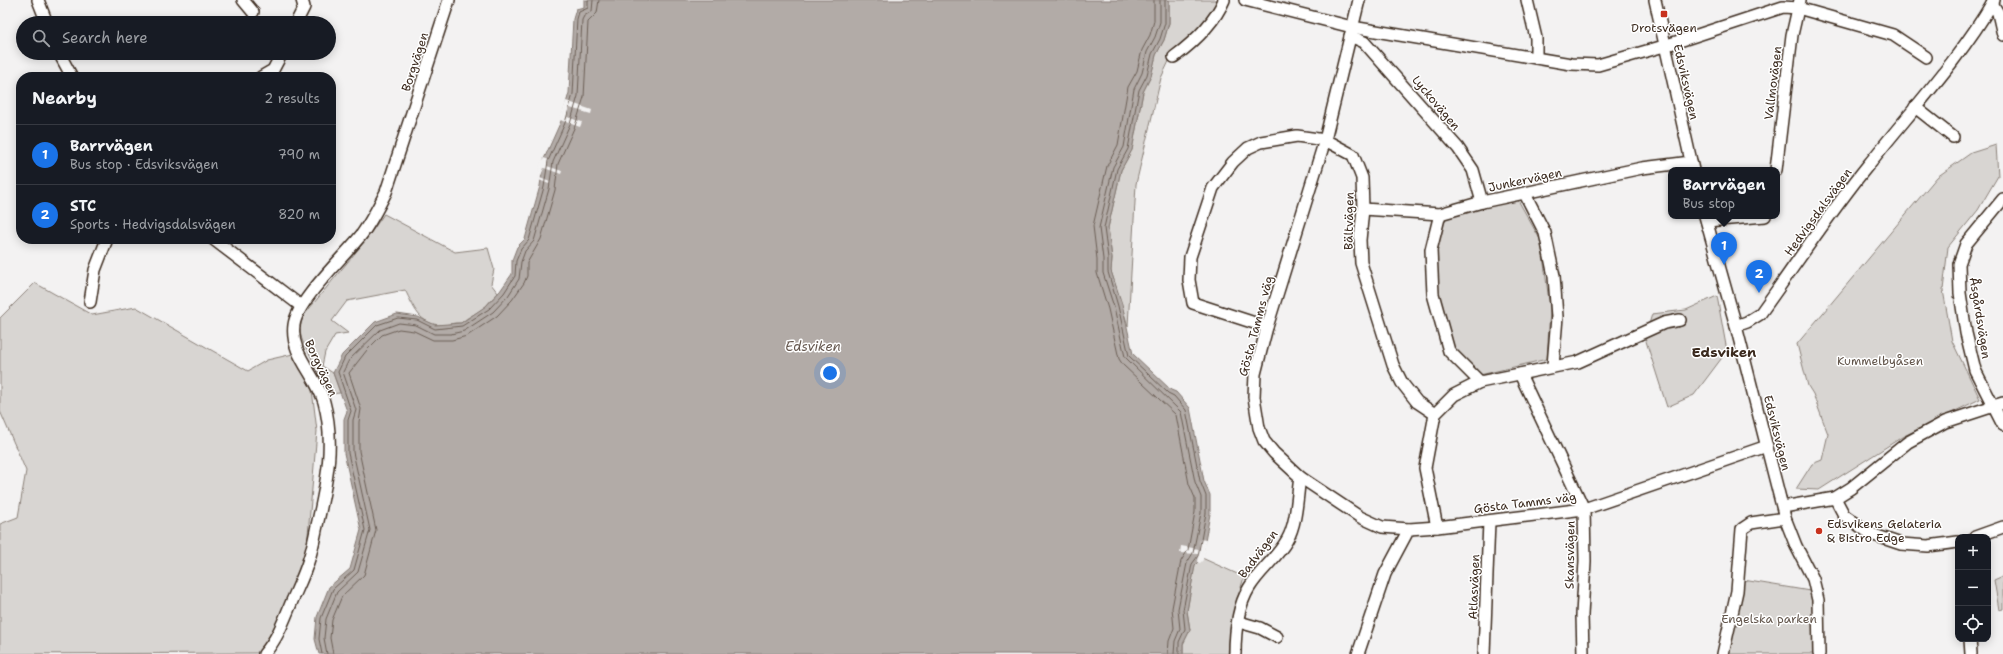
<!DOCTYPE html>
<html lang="en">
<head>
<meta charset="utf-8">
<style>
  :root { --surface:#171b24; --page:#20242c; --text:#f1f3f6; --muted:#9ea1a6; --line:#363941; --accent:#1a73e8 }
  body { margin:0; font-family:"Shantell Sans",sans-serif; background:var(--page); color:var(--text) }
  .controls { position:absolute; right:12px; bottom:12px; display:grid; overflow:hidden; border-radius:8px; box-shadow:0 2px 10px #0003 }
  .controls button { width:36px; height:36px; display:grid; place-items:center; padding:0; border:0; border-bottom:1px solid var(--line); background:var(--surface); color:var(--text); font:20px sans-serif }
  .you { position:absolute; left:830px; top:373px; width:14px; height:14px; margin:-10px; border:3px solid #fff; border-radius:50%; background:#1a73e8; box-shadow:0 0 0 6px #1a73e833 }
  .badge { display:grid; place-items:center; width:26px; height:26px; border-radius:50%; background:var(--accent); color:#fff; font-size:13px; font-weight:700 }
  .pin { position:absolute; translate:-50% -33px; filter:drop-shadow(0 1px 2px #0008) }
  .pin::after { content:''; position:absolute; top:21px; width:14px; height:12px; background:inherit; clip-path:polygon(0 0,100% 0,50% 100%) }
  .popup { position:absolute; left:1668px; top:167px; width:112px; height:52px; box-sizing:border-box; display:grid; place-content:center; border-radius:8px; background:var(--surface); filter:drop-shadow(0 1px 3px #0005); font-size:13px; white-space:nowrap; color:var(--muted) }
  .popup b { font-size:15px; color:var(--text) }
  .popup::after { content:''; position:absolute; left:50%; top:100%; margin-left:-8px; border:8px solid transparent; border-top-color:var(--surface) }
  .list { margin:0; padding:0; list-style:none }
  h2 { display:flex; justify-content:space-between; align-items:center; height:52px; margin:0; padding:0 16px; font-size:17px }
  h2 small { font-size:13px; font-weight:400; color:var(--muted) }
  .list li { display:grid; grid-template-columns:26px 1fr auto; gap:12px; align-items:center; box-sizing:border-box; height:60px; padding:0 16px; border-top:1px solid var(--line) }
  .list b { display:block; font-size:15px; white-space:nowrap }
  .list p { margin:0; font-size:13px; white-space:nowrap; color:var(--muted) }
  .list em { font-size:13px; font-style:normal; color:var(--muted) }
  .icon { flex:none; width:22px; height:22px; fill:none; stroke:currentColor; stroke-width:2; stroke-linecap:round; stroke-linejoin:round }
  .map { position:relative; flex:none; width:2003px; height:654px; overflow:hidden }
  .search { position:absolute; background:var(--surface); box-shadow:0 2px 10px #0003; left:16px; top:16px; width:320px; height:44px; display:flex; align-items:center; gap:10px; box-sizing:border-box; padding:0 14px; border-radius:22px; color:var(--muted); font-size:15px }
  .panel { position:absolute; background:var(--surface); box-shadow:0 2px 10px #0003; left:16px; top:72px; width:320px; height:172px; border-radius:16px }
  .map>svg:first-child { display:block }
</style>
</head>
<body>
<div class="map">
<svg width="2003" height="654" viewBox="0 0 2003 654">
  <rect width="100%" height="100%" fill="#f3f2f2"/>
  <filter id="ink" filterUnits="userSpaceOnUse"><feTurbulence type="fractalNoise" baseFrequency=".025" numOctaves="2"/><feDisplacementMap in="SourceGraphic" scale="8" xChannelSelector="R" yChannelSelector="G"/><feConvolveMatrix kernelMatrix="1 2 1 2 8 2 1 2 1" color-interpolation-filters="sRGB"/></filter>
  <g filter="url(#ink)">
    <!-- green -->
    <g fill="#d8d5d2" stroke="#8a8078">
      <polygon points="1169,0 1219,0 1218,5 1198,31 1171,57 1161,78 1136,184 1128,326 1111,271 1112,258 1108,228 1121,170 1132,150 1143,92 1151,76 1156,55 1164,40 1169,23"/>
      <polygon points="1996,145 1998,176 1978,210 1948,247 1943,290 1952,341 1980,399 1902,437 1819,490 1796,489 1812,464 1822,460 1828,434 1813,394 1808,386 1797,344 1937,177 1971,153"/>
      <polygon points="1518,200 1541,241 1550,309 1547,359 1480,375 1453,351 1437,290 1436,251 1444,217"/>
      <path d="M384,214l71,38 33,-4 6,21 -3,15 7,9c-5,4 -9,10 -13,14 -8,7 -17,9 -24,16 -7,-1 -12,2 -19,2 -23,0 -28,-18 -37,-35l-58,11 -15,20 16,12 -13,2 -10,17 -3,14 11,7 7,20 -12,1c-5,-11 -10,-23 -16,-35 -8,-17 -17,-23 -8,-44l61,-74z"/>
      <polygon points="35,283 92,315 136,307 248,371 267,360 293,354 312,390 317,431 306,558 269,640 258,653 0,654 0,524 18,517 26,471 0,411 0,318"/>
      <polygon points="1717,296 1727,351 1694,395 1667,407 1645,338 1652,314 1686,310"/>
      <polygon points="1202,558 1244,577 1231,621 1228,654 1183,654 1183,644 1190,630 1187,611 1195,564"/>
      <polygon points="2003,576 2003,609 1999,610 1994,580"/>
      <polygon points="1743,580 1810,591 1814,609 1813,654 1725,654"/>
    </g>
    <!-- water -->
    <polygon fill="#b2aba7" stroke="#827770" points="584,0 1169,0 1169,23 1164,40 1156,55 1151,76 1143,92 1132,150 1121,170 1108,228 1112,258 1111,271 1122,304 1133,354 1171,390 1176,392 1190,408 1204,481 1210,495 1210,514 1202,558 1195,565 1187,611 1190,630 1183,644 1183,654 319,654 315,639 317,617 329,587 350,569 361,530 344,453 344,419 347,411 333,373 342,355 375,322 397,314 418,317 435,325 461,323 486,306 500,291 512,274 512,260 517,247 525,239 540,186 544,159 561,121 569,93 573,19 576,9 584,7"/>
    <!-- pier -->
    <g fill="#f3f2f2">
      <polygon points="566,101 592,110 591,114 570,108 567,117 582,122 580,127 560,120"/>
      <polygon points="544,158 549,160 547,166 562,171 561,174 544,168 540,178 550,182 549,184 539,180 541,164"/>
      <polygon points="1200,539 1206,540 1203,560 1200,563 1197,562 1198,554 1180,553 1181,546 1199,549"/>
    </g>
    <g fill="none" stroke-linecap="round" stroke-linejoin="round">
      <!-- shore -->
      <g stroke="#6b5e55" stroke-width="1">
        <polyline points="1154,0 1154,21 1150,35 1142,50 1137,71 1128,87 1118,145 1107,166 1093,226 1097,259 1097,273 1108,309 1119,359 1123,365 1176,415 1189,484 1195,498 1195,512 1188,550 1181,561 1172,608 1174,628 1169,641 1168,654"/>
        <polyline points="1160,0 1160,22 1155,37 1147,52 1142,73 1134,89 1124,147 1113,167 1099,228 1103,259 1103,273 1114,307 1125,357 1181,412 1195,482 1201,497 1201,513 1193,553 1187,563 1178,609 1180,629 1175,641 1174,654"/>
        <polyline points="1165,0 1165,23 1160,39 1152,54 1147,75 1139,90 1128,149 1117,169 1104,228 1108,258 1108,272 1118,306 1129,356 1168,393 1174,396 1186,410 1200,481 1206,496 1206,513 1198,556 1192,564 1183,610 1185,629 1179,642 1179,654"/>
        <polyline points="322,654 319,639 321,618 333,589 354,570 365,530 348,453 348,420 351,411 338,372 345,357 377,325 398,318 417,320 435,329 462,326 489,309 504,293 515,276 516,261 521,249 529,240 544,187 548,161 565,123 573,94 577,19 579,12 588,8 588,0"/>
        <polyline points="327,654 324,638 326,619 337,592 358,572 370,530 353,452 353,420 356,410 343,372 349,360 380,330 399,323 416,325 434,334 451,334 464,331 493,312 508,296 519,279 521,262 525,251 534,241 549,189 553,162 570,124 578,96 582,20 584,16 592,11 593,0"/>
        <polyline points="333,654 330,638 332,620 342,596 364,575 376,530 359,451 359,422 361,409 349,373 367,350 382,335 399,329 414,331 433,340 452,340 467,336 497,316 512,300 524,283 527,276 527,263 541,239 555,190 558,164 575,126 584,97 588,22 597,13 599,0"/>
      </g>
      <defs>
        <g id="minor">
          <polyline points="38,0 47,23"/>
          <polyline points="243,0 253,12"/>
          <polyline points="1245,0 1352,27 1571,64 1598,65 1664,46 1783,7 1798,8 1893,35 1926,57"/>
          <polyline points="1359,0 1325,140 1267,327 1255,374 1254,397 1259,428 1264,441 1274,453 1300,477 1360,517 1382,527 1409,529 1437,527 1584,509 1767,446"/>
          <polyline points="1527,0 1536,38 1536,58"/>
          <polyline points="1655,0 1693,170"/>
          <polyline points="1992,3 1998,13 2003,35"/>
          <polyline points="296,23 304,7 302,0"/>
          <polyline points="1350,36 1364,42 1458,148 1473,170 1482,202"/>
          <polyline points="59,53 72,77"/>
          <path d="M1174,57c20,-15 40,-33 50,-57"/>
          <polyline points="261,77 273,70 282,53"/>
          <polyline points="1915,107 1953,137"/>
          <polyline points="1776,170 1792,35 1800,0"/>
          <polyline points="1525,194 1545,233 1554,276 1557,317 1553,366"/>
          <polyline points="2003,199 1966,244 1959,264 1960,293 1966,333 1975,370 2003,425"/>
          <polyline points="1363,209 1440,214 1482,202 1642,168 1691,162"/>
          <polyline points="1440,214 1431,250 1433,294 1449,351 1480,382"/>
          <polyline points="1705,216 1736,326 1785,518 1796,546 1813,579 1818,600 1819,654"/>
          <polyline points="1707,221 1765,216"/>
          <polyline points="213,239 301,306"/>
          <polyline points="90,302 95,270 107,239"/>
          <path d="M1736,326l11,-4 13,-8c36,-50 70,-102 109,-150 42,-53 91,-105 125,-164"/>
          <polyline points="1267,327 1193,303 1189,280 1190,257 1213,188 1233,162 1248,148 1261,142 1297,136 1325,140 1353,155 1362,178 1363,209 1360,240 1361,263 1393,365 1402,383 1417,402 1435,414"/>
          <polyline points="1520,374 1584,509 1585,561 1582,615 1583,654"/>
          <polyline points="1835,498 1844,515 1871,534 1901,544 1928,546 1958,542"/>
          <polyline points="1783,507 1835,498 1851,488 1908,442 1945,422 2003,403"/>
          <polyline points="1437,527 1425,468 1435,414 1454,395 1480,382 1578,362 1664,323 1680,320"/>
          <polyline points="1975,537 2003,527"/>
          <polyline points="1239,622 1260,628 1277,637"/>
          <polyline points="1970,639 1971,654"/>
          <path d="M264,654c14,-16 20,-34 28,-53 6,-14 13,-28 17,-42 4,-12 6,-25 9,-38 9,-40 17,-79 6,-119 -8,-28 -34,-47 -30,-77 3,-25 52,-70 68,-91 10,-14 17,-28 24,-42l63,-192"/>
          <path d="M1235,654c0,-21 3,-48 14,-66 10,-17 28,-30 38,-48 10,-17 10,-43 13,-63"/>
          <polyline points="1358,654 1385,574 1409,529"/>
          <polyline points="1484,654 1489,521"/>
          <polyline points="1723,654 1737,591 1742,529 1751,523 1785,518"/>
        </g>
      </defs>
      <!-- minor casing -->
      <use href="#minor" stroke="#3b2a1e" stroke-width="14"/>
      <!-- minor -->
      <use href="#minor" stroke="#fff" stroke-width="11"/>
    </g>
  </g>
  <!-- markers -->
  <g fill="#c8321e" stroke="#fff" stroke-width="1.5">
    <rect x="1660" y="10" width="8" height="8" rx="2"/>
    <circle cx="1819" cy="531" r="4"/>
  </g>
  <g text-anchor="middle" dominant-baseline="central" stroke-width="3" stroke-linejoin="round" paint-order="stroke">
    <!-- poi labels -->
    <g font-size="12" fill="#3b2a1e" stroke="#fff">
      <text x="1664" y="28">Drotsvägen</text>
      <text x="1827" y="524" text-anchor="start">Edsvikens Gelateria<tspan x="1827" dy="14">&amp; Bistro Edge</tspan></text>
    </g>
    <!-- street labels -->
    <g font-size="12" fill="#3b2a1e" stroke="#fff">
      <text transform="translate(415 62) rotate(-72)">Borgvägen</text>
      <text transform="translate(1686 82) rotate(77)">Edsviksvägen</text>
      <text transform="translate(1773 83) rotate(-83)">Vallmovägen</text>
      <text transform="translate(1436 103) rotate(50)">Lyckovägen</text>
      <text transform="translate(1525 180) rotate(-12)">Junkervägen</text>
      <text transform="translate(1818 212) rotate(-54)">Hedvigsdalsvägen</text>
      <text transform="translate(1349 221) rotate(-89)">Bältvägen</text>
      <text transform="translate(1980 318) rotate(81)">Åsgårdsvägen</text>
      <text transform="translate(1256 326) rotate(-75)">Gösta Tamms väg</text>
      <text transform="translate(321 368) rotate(65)">Borgvägen</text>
      <text transform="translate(1777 433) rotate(76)">Edsviksvägen</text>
      <text transform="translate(1525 503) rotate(-7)">Gösta Tamms väg</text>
      <text transform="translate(1258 554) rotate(-53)">Badvägen</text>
      <text transform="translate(1570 555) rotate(-89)">Skansvägen</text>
      <text transform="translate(1474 587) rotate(-88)">Atlasvägen</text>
    </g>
    <!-- park labels -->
    <g font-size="12" fill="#62554b" stroke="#fff">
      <text x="1880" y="361">Kummelbyåsen</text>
      <text x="1769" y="619">Engelska parken</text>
    </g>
    <!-- water labels -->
    <g font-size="13" font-style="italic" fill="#65574e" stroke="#fff">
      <text x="813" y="346">Edsviken</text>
    </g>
    <!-- quarter labels -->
    <g font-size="14" font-weight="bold" fill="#3b2a1e" stroke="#fff">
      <text x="1724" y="352">Edsviken</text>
    </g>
  </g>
</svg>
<div class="controls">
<button>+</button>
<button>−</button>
<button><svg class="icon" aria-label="locate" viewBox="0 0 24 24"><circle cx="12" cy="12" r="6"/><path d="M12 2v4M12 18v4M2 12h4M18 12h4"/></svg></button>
</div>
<div class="you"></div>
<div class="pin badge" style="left:1724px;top:265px">1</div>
<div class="popup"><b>Barrvägen</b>Bus stop</div>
<div class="pin badge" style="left:1759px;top:293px">2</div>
<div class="search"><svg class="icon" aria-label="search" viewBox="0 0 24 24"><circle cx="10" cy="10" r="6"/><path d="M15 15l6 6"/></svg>Search here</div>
<section class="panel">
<h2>Nearby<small>2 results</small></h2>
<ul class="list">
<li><span class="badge">1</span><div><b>Barrvägen</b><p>Bus stop · Edsviksvägen</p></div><em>790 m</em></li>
<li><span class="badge">2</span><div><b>STC</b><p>Sports · Hedvigsdalsvägen</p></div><em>820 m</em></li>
</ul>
</section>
</div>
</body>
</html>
